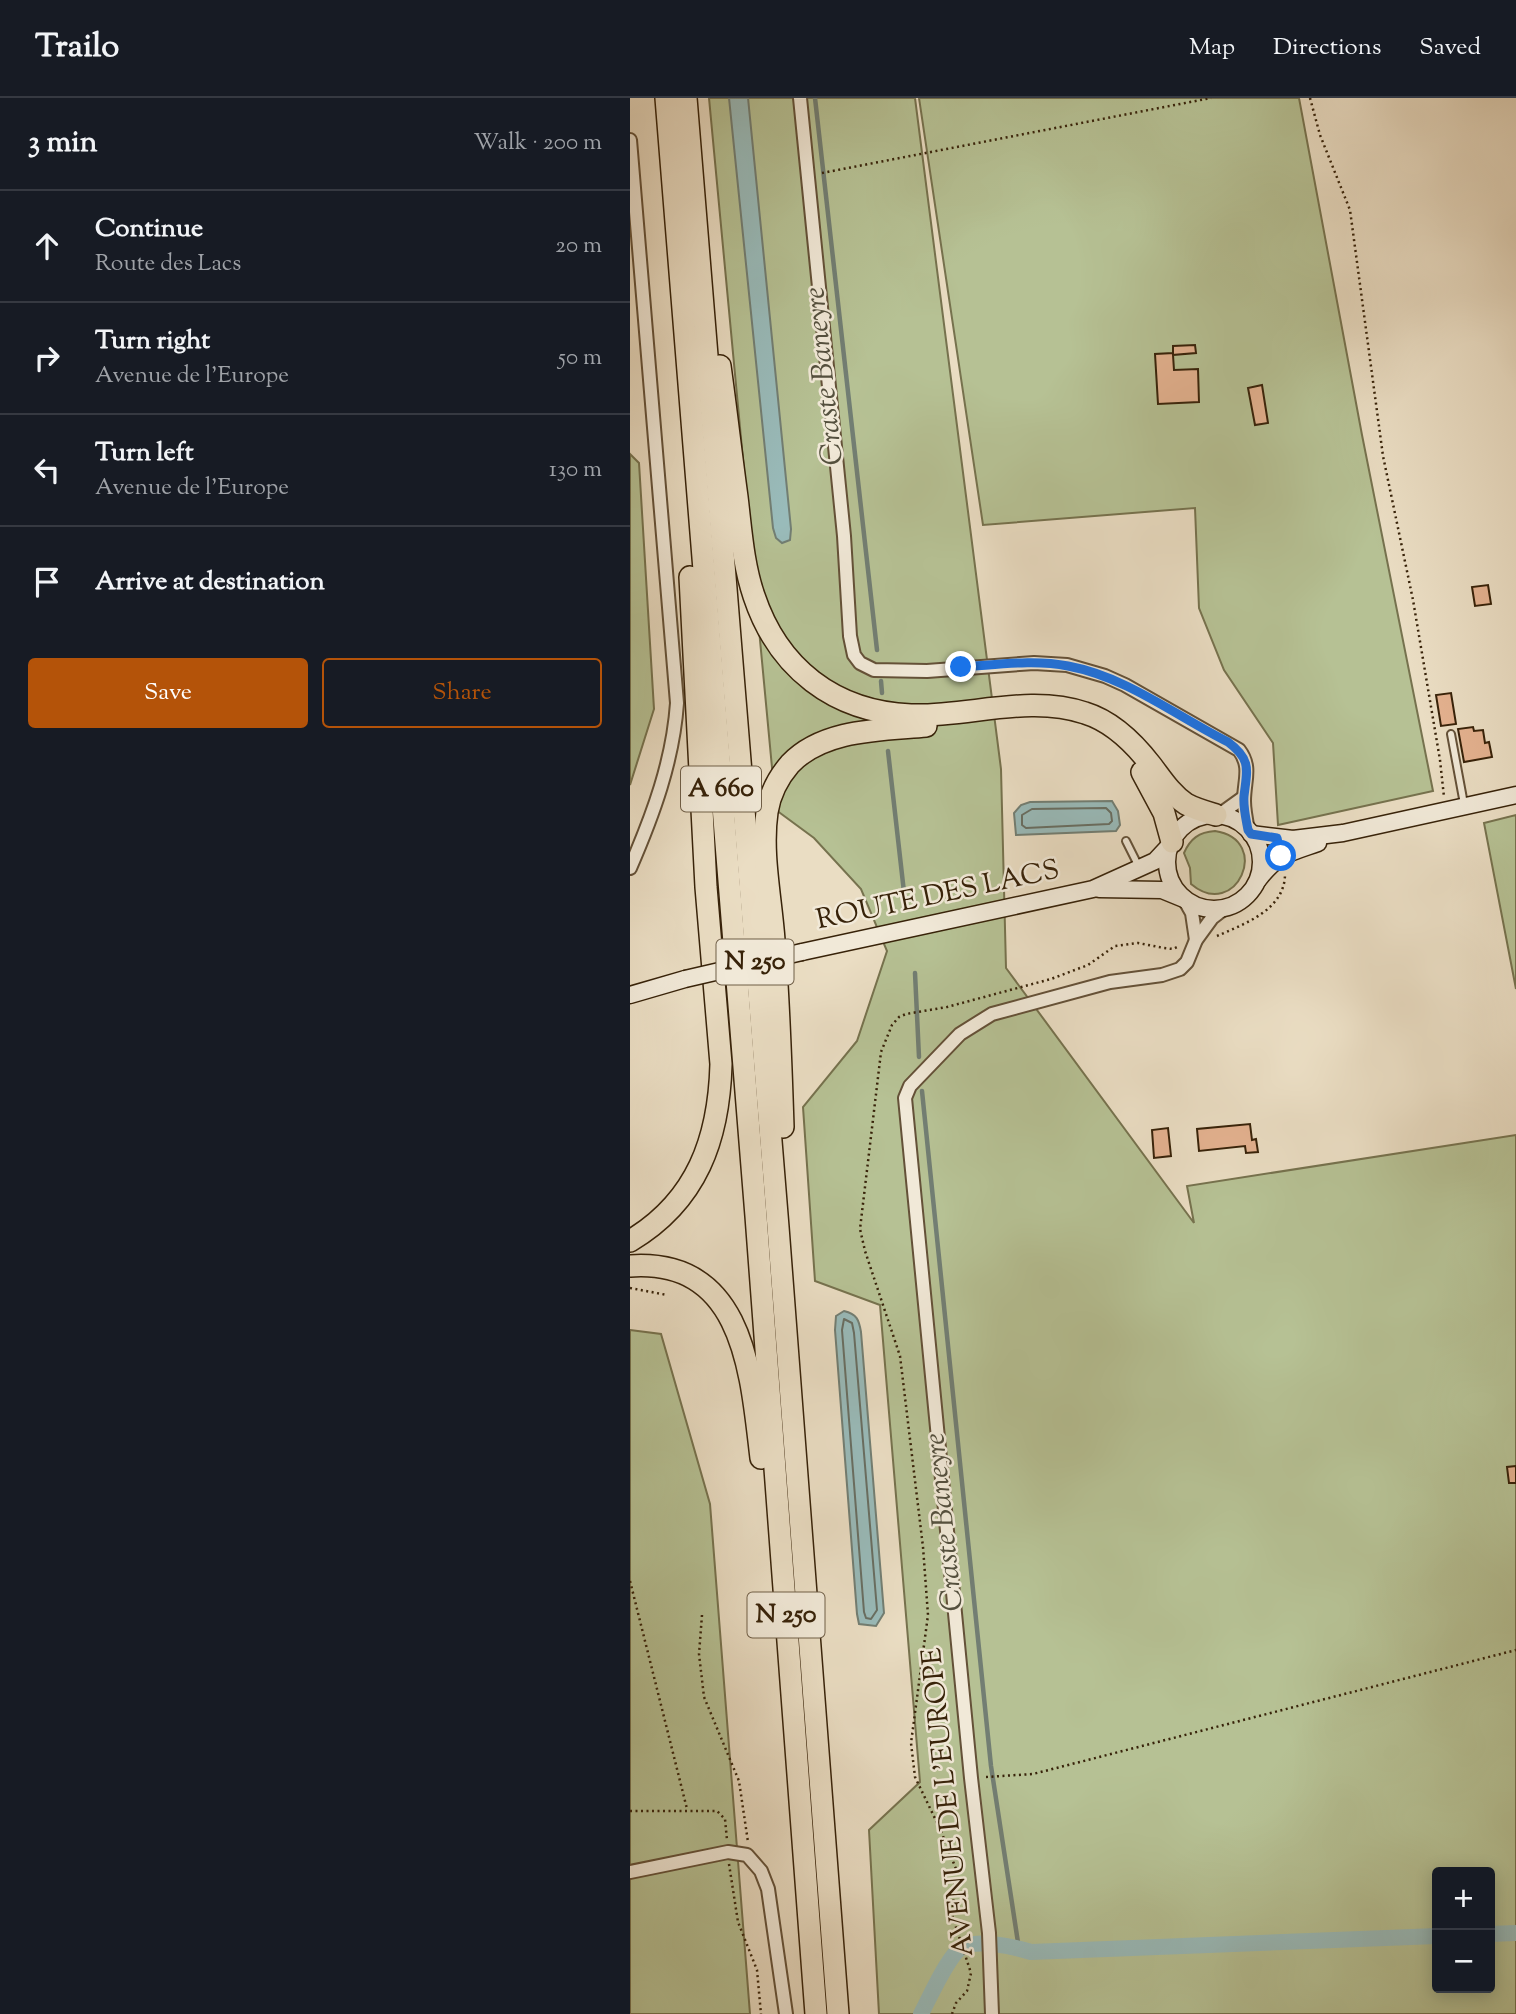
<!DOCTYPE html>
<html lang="en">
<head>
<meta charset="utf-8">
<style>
  :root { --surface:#171b24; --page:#242831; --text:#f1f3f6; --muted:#9ea1a6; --line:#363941; --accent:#b45309 }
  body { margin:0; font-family:"Sorts Mill Goudy",serif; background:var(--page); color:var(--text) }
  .controls { position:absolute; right:21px; bottom:21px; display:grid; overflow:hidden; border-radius:7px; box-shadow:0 4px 18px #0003 }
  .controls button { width:63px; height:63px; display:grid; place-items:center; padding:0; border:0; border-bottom:2px solid var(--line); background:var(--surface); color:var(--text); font:35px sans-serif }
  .stop { position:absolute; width:21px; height:21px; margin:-16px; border:5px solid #1a73e8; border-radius:50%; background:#fff }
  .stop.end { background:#1a73e8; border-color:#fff; box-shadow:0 2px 7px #0008 }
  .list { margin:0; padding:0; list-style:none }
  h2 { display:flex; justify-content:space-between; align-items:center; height:91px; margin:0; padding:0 28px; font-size:30px }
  h2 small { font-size:23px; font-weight:400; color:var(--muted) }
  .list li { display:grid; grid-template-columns:46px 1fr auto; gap:21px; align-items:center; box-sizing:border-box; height:112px; padding:0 28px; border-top:2px solid var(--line) }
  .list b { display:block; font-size:26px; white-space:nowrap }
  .list p { margin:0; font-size:23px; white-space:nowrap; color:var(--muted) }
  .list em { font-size:23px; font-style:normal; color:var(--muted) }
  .actions { display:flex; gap:14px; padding:21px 28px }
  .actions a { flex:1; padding:16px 0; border:2px solid var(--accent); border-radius:7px; text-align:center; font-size:24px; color:var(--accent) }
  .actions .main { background:var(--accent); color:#fff }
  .icon { flex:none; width:38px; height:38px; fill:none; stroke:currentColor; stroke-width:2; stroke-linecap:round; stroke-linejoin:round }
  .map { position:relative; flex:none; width:886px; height:1916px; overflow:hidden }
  header { display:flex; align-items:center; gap:42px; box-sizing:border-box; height:98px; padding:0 35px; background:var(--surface); border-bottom:2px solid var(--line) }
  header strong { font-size:33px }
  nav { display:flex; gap:38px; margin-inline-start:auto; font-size:24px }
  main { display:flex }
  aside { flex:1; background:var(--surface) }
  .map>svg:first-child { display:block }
</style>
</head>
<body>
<header>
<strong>Trailo</strong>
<nav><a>Map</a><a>Directions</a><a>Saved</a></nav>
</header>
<main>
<aside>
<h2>3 min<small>Walk · 200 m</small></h2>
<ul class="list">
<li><svg class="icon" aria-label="ahead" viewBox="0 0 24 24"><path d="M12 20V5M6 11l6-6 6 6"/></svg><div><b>Continue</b><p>Route des Lacs</p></div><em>20 m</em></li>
<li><svg class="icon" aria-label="right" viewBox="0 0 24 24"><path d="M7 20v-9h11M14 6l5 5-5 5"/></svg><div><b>Turn right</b><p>Avenue de l'Europe</p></div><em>50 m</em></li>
<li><svg class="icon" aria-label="left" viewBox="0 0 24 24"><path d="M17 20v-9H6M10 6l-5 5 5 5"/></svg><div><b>Turn left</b><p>Avenue de l'Europe</p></div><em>130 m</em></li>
<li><svg class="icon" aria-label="arrive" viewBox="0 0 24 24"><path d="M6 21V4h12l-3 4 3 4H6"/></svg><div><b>Arrive at destination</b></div></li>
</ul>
<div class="actions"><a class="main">Save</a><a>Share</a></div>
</aside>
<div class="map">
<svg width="886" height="1916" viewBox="0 0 886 1916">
  <rect width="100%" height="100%" fill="#eaddc3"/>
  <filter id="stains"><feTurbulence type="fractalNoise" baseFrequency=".00286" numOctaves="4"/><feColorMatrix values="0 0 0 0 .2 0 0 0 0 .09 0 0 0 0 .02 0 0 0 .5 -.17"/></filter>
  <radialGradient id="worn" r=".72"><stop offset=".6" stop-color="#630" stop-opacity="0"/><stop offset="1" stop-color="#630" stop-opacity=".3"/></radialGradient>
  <!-- green -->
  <g fill="#b6c194" stroke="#76724e" stroke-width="2" fill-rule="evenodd">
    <path d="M79,0h206l86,671 5,199 188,255 -7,-37 329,-51v879h-637l-10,-184 51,-48 -40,-477 -65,-24 -12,-174 54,-66 30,-90 -26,-62 -47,-51 -38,-28zM807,1774h53v116h-53z"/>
    <polygon points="289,0 669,0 732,337 803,693 648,727 643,645 594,572 569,510 565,410 353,427"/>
    <polygon points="0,356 9,365 24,611 0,687"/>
    <polygon points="886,717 886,891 854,725"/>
    <path d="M585,733c58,9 21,91 -24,53l-1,-16 -6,-15c6,-14 15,-21 31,-22z"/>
    <polygon points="0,1232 31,1236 80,1406 120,1916 0,1916"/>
  </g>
  <!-- water -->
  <g fill="#99bbba" stroke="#727e73" stroke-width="2">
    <polygon points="99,0 118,0 161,431 160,442 152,445 146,440 143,430"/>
    <polygon points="482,703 488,713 490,727 486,733 386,737 384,715 391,707 400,704"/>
    <path d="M214,1213c13,3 15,9 17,21l23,281 -8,13 -17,-2 -2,-10 -22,-284 1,-14z"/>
  </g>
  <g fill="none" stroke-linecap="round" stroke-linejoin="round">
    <!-- shore -->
    <g stroke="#686e62" stroke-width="2">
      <polygon points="476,710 481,715 482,723 479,726 396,730 392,727 392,717 402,711"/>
      <polygon points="214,1221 222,1225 224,1235 247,1512 241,1521 236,1520 234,1514 212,1232"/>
    </g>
    <!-- stream -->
    <g stroke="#727e73" stroke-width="4.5">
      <polyline points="185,0 247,552"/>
      <polyline points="251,583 252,595"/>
      <polyline points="258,653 275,803"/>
      <polyline points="285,875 289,959"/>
      <polyline points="292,993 361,1668 389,1851"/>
    </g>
    <!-- canal -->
    <g stroke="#99bbba" stroke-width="16">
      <polyline points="860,1836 886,1835"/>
      <path d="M291,1916c8,-15 27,-58 40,-66 14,-10 54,-1 70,4l406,-16"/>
    </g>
  </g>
  <!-- building -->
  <g fill="#e4b290" stroke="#372209" stroke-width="2">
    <polygon points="565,247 566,255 543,257 544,272 568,271 569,304 528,306 525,256 543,255 543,248"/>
    <polygon points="632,287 638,325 625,327 618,290"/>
    <polygon points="858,487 861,506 845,508 842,489"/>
    <polygon points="821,595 826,626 811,628 806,597"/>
    <polygon points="843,629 844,633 853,632 855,645 859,644 862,659 834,664 828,631"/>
    <polygon points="620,1026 622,1042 626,1041 628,1054 616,1055 615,1048 569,1053 567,1031"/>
    <polygon points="538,1030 541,1058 524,1060 522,1032"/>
    <polygon points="886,1368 886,1385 879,1385 877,1369"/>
  </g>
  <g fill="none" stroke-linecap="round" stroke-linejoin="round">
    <defs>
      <g id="lane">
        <polyline points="821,636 834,706"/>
        <polyline points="496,743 509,769"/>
      </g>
      <g id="street">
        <path d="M170,0l44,438 6,100 4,19 6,8 14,7 53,1 107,-8 33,2 38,11 20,9 114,65c13,17 5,31 5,51 0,9 2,19 4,29"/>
        <path d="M0,42l47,563c-4,58 -24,112 -47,165"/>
        <polyline points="589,717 614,699"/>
        <polyline points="554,801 562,815 566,842"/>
        <polyline points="0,1774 98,1754 117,1757 131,1773 138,1791 156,1916"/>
        <polyline points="362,1916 359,1835 341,1680 275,1000 280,988 330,936 362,916 480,884 532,877 550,871 557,864 566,842 582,820 595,810"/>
      </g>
      <g id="secondary">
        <circle cx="584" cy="764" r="47"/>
        <polyline points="621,736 663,741 713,735 886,697"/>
        <path d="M628,782c20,-26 31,-27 60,-37"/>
        <polyline points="469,791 532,792 554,801"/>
        <polyline points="172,854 463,791 525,763 539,748"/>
        <polyline points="0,897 55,881"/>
      </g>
      <g id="highway">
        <polyline points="36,0 126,1118 186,1916"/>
        <polyline points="56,0 148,1129 208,1916"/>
        <path d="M90,268c6,43 11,87 17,131 4,33 6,67 17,99 24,72 80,116 157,119 57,2 119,-21 174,-2 26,8 49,30 66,52 10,13 20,29 35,39 9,5 20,8 30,11"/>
        <polyline points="512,674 534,715 542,744"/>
        <path d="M153,1029c-2,-63 -4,-125 -9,-187 -3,-42 -13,-87 -7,-128 3,-19 11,-34 23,-48 33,-35 91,-34 136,-38"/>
        <path d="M0,1143c67,-40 89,-102 91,-177l-15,-177 -16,-310"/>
        <path d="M0,1168c115,-8 121,109 131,192"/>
      </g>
    </defs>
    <!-- lane casing -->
    <use href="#lane" stroke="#645138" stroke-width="10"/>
    <!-- street casing -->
    <use href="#street" stroke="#645138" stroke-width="16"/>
    <!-- secondary casing -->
    <use href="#secondary" stroke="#372209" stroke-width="19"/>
    <!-- highway casing -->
    <use href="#highway" stroke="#372209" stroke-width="24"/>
    <!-- path -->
    <g stroke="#372209" stroke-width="2.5" stroke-dasharray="2 3.5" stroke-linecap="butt">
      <polyline points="680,0 690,37 720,112 753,358 783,502 810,662 814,699"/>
      <polyline points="192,75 581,0"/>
      <path d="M587,838c27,-12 68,-26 68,-62"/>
      <polyline points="0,1190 37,1197"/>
      <polyline points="0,1483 57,1711"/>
      <polyline points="72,1517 69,1556 74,1599 109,1683 118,1744"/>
      <polyline points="356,1679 403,1676 886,1552"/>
      <polyline points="0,1713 87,1713 95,1721 97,1742"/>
      <polyline points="99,1766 108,1824 127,1872 131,1916"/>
      <polyline points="322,1916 326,1905 337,1893 341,1875 322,1817 326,1771 311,1733 285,1679 281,1645 298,1517 293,1449 270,1258 235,1153 230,1131 251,954 262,927 269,919 276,916 317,909 421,881 458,867 485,848 508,845 534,850 543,851 549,848"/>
    </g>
    <!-- lane -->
    <use href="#lane" stroke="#f1e9d8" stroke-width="6"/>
    <!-- street -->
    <use href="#street" stroke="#f1e9d8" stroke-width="12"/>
    <!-- secondary -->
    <use href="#secondary" stroke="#f1e9d8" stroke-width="16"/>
    <!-- highway -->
    <use href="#highway" stroke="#eaddc3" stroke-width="21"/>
    <defs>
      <polyline id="secondary-bridge" points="55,881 172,854"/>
    </defs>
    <!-- secondary-bridge casing -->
    <use href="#secondary-bridge" stroke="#372209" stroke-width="19" stroke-linecap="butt"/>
    <!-- secondary-bridge -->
    <use href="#secondary-bridge" stroke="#f1e9d8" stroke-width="16"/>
  </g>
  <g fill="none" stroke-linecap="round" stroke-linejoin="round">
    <!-- route -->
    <path stroke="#1a73e8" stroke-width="9" d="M331,569c35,-2 73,-8 107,-1 59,11 108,50 160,76 24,18 19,28 16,54 -1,11 2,23 4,34l3,4 26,4 4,18"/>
  </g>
  <g text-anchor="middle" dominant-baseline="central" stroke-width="5" stroke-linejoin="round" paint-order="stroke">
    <!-- shield labels -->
    <g fill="#f1e9d8" stroke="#6f5e47" stroke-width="2">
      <rect x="51" y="668.5" width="80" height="45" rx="5"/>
      <rect x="86.5" y="841.5" width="77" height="45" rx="5"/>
      <rect x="117.5" y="1494.5" width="77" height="45" rx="5"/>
    </g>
    <g font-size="26" font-weight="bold" fill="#372209">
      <text x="91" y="691">A 660</text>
      <text x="125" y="864">N 250</text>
      <text x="156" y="1517">N 250</text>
    </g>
    <!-- street labels -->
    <g font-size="28" fill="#372209" stroke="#f1e9d8">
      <text transform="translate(308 798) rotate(-12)">ROUTE DES LACS</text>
      <text transform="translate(319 1704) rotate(-96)">AVENUE DE L'EUROPE</text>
    </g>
    <!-- water labels -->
    <g font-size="30" font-style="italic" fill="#54503e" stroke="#f1e9d8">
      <text transform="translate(195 278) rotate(-96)">Craste Baneyre</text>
      <text transform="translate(315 1424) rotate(-96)">Craste Baneyre</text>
    </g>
  </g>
  <rect width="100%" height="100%" filter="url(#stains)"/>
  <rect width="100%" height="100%" fill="url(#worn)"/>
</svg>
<div class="controls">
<button>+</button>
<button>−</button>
</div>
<div class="stop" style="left:651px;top:758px"></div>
<div class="stop end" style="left:331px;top:569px"></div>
</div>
</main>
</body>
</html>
